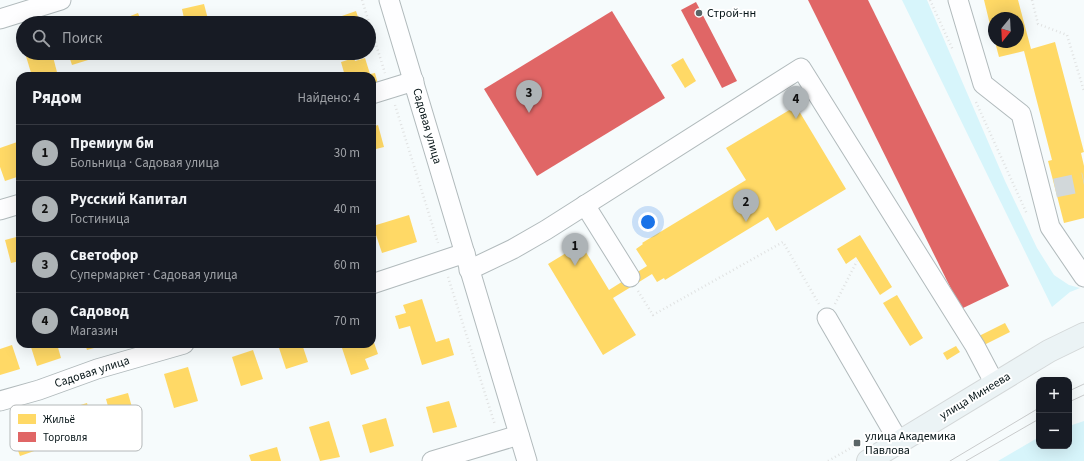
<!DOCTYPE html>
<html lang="ru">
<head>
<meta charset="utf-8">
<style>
  :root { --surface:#171b24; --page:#20242c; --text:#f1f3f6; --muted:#9ea1a6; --line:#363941; --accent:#adb3b6 }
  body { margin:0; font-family:"Source Sans 3",sans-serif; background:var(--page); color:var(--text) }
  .controls { position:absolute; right:12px; bottom:12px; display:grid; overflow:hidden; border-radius:8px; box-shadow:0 4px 16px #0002 }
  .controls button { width:36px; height:36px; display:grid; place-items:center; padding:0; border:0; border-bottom:1px solid var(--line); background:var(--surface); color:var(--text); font:20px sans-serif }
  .compass { position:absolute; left:988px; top:12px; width:36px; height:36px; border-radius:50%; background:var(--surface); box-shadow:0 4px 16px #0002; rotate:198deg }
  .you { position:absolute; left:648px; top:222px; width:14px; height:14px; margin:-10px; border:3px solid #fff; border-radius:50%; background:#1a73e8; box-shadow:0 0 0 6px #1a73e833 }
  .badge { display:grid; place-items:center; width:26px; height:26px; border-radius:50%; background:var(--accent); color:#111; font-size:13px; font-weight:700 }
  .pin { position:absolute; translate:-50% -33px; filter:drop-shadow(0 1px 2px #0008) }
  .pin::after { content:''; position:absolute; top:21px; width:14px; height:12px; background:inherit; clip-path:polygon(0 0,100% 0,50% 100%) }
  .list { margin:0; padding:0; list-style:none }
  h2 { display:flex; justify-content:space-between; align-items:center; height:52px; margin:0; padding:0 16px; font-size:17px }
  h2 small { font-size:13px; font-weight:400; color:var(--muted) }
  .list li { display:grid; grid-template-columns:26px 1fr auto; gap:12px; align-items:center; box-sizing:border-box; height:56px; padding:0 16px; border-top:1px solid var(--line) }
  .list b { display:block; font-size:15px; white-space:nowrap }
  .list p { margin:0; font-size:13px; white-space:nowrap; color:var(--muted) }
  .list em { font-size:13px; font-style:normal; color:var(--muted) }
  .icon { flex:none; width:22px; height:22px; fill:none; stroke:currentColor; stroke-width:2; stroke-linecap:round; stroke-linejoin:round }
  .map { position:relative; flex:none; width:1084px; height:461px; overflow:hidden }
  .search { position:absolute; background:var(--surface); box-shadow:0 4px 16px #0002; left:16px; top:16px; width:360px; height:44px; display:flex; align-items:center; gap:10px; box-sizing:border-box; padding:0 14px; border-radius:22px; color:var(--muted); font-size:15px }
  .panel { position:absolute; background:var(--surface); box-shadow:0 4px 16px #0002; left:16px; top:72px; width:360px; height:276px; border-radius:12px }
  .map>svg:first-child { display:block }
</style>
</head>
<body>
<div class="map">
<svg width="1084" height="461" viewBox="0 0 1084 461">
  <rect width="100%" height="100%" fill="#f6fbfc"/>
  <!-- green -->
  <g fill="#d7f5fb">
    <polygon points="902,0 927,0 1005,181 1037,248 1054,275 1069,285 1080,288 1070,292 1052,307"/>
    <polygon points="1084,421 1084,461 998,461 1039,437 1039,446 1069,446 1069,426"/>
  </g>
  <!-- homes -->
  <g fill="#ffd966">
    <polygon points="984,0 1018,0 1031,49 1055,42 1084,152 1081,153 1084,166 1084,218 1064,223 1048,161 1052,160 1024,51 999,57 995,42 1018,42 1018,18 994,18 993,37"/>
    <polygon points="204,4 209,23 185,23 182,9"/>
    <polygon points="356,11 360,23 322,23"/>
    <polygon points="138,13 142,23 122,23 120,20"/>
    <polygon points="25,53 52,53 58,76 32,76"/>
    <polygon points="68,53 100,53 101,56 72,65"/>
    <polygon points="354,58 355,61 365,58 370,74 375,73 378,84 372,86 372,76 345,76 341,62"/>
    <polygon points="683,58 696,81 685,88 671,65"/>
    <polygon points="796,106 846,189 776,231 768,217 665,280 664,278 657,282 652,274 613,298 636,335 603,355 548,264 581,244 609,290 647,266 636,249 643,244 642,243 746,180 726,148"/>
    <polygon points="378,125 384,147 372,150 372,127"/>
    <polygon points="20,141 20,176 5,181 0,167 0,148"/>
    <polygon points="409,215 417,242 382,253 373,226"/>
    <polygon points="860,235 892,287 880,295 856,257 846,264 837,249"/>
    <polygon points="20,236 20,261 11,263 5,240"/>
    <polygon points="897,295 923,338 910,346 883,303"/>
    <polygon points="422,299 436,342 449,338 454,355 422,365 410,326 399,329 395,316 406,313 403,305"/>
    <polygon points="1005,323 1010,332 982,346 977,337"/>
    <polygon points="372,337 378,354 365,359 369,369 351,375 341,345 338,346 337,344 372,344"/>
    <polygon points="30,344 57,344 61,358 37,366"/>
    <polygon points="85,344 101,344 101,346 87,350"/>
    <polygon points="281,344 302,344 308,362 286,369 278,345"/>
    <polygon points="12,345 20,369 0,375 0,349"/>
    <polygon points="956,346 960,352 947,360 943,353"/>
    <polygon points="253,350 263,379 241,386 232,357"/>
    <polygon points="188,367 198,401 174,408 164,374"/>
    <polygon points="128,393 135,418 113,425 106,399"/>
    <polygon points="449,401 457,427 433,433 426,407"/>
    <polygon points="87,403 94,428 71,434 64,410"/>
    <polygon points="386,418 394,446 370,453 362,425"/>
    <polygon points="329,421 340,457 320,461 309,427"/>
    <polygon points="31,422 40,449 20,456 10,429"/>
    <polygon points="277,447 281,461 251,461 249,455"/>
  </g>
  <!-- shops -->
  <g fill="#e06666">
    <polygon points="808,0 868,0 1009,286 961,309"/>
    <polygon points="696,2 737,81 722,88 681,10"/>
    <polygon points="612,11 665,98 537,176 484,89"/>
  </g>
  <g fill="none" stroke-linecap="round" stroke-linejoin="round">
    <!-- minor-tunnel -->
    <polyline stroke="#d2d8da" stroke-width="19" stroke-dasharray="19 10" stroke-linecap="butt" points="1055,188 1084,182"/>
    <defs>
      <g id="minor">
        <polyline points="389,0 527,461"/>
        <polyline points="958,0 983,84 1021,114 1050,227 1084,277"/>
        <polyline points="0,19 61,0"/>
        <polyline points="372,94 414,81"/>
        <polyline points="585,205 630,277"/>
        <polyline points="0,210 20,204"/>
        <polyline points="469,270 513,249 546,230 801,68 975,346 995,384"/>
        <polyline points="372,284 465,253"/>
        <polyline points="827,318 899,442"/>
        <polyline points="0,401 39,390 97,369 184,344"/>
        <polyline points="432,461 519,435"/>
      </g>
      <polyline id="major" points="868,461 1049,351 1084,334"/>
    </defs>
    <!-- minor casing -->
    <use href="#minor" stroke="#b1babc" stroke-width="21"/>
    <!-- major casing -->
    <use href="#major" stroke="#d4d8d9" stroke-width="24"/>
    <!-- path -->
    <g stroke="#e0e2e2" stroke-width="2.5" stroke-dasharray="1 3" stroke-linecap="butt">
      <polyline points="362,0 385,73"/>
      <polyline points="930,0 953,50"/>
      <polyline points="1032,0 1038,24 1067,35 1084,91"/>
      <polyline points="976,102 1027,214"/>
      <polyline points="395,105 438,243"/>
      <polyline points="448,277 495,425"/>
      <polyline points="638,291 653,315 783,242 819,304"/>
      <polyline points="835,304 857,261"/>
      <polyline points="828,461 856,445"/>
    </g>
    <!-- minor -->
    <use href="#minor" stroke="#fefeff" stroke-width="19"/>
    <!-- major -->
    <use href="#major" stroke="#ebf3f5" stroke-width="22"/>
    <!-- tram -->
    <g stroke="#c9cbcc" stroke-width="1">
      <polyline points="1069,391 1084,384"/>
      <polyline points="1069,402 1084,395"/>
      <polyline points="950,461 1039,408"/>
      <polyline points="966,461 1039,419"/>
    </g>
  </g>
  <!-- markers -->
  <g fill="#5a6567" stroke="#fff" stroke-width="1.5">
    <circle cx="699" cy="13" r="4"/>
    <rect x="853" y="439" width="8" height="8" rx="2"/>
  </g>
  <g text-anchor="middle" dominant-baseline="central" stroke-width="4" stroke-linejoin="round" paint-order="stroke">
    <!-- poi labels -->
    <g font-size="12" fill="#061417" stroke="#fff" text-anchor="start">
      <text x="707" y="13">Строй-нн</text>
      <text x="865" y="436">улица Академика<tspan x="865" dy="14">Павлова</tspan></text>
    </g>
    <!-- street labels -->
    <g font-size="12" fill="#061417" stroke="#fff">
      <text transform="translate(427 126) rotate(74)">Садовая улица</text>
      <text transform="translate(92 372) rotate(-18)">Садовая улица</text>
      <text transform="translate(975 396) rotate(-31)">улица Минеева</text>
    </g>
  </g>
  <!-- legend -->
  <rect x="10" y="405" width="132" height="46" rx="6" fill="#fff" stroke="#b4b8b9" stroke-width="1"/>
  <rect x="18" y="414" width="18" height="10" fill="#ffd966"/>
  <rect x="18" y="432" width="18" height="10" fill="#e06666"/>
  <g font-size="11" fill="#061417">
    <text x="43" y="423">Жильё</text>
    <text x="43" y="441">Торговля</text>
  </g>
</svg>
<div class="controls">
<button>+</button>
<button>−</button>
</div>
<svg class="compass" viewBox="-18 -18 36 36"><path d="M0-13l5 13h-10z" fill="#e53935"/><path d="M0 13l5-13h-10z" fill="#9ea1a6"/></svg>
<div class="you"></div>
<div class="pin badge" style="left:575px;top:266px">1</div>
<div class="pin badge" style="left:746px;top:222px">2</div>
<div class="pin badge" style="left:529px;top:113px">3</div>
<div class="pin badge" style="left:796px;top:119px">4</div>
<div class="search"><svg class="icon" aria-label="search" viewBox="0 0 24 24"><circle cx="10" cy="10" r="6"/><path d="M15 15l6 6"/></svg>Поиск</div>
<section class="panel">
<h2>Рядом<small>Найдено: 4</small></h2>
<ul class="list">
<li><span class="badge">1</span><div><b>Премиум бм</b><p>Больница · Садовая улица</p></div><em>30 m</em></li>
<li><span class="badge">2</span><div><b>Русский Капитал</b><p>Гостиница</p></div><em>40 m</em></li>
<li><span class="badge">3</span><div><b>Светофор</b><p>Супермаркет · Садовая улица</p></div><em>60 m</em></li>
<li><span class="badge">4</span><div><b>Садовод</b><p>Магазин</p></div><em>70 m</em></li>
</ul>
</section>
</div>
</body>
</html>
